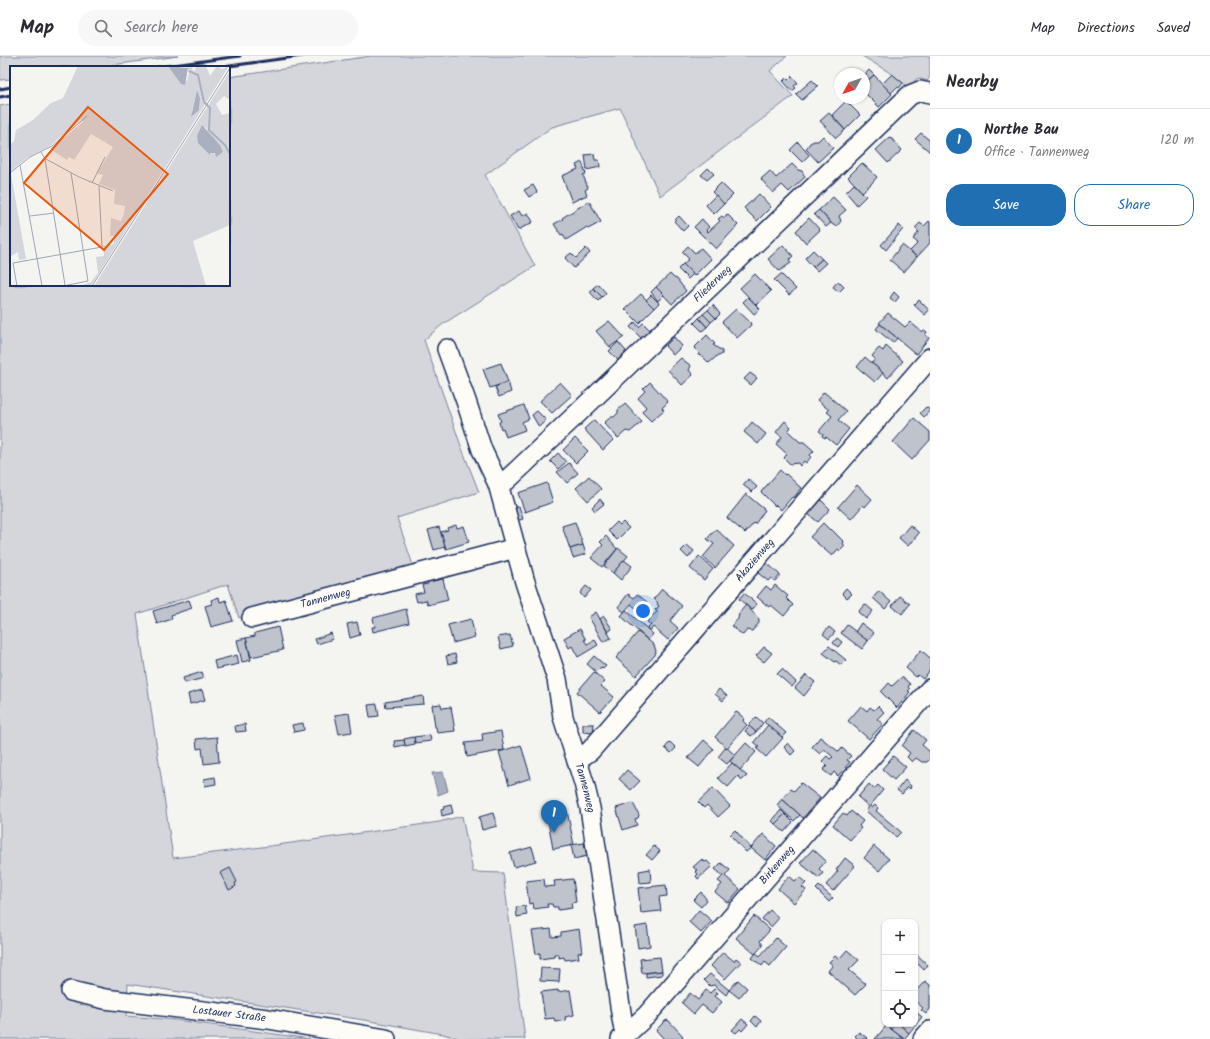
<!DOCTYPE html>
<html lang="en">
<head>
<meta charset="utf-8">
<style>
  :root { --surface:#fff; --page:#f7f7f7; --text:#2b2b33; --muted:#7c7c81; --line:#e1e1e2; --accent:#1f6fb2 }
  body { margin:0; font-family:Kalam,sans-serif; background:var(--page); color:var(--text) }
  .controls { position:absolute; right:12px; bottom:12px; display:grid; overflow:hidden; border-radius:8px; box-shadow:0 1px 3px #0004 }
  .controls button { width:36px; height:36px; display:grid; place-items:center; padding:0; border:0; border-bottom:1px solid var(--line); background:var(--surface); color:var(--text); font:20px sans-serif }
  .compass { position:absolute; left:834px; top:12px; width:36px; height:36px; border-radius:50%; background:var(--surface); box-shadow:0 1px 3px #0004; rotate:230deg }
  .you { position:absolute; left:643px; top:555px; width:14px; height:14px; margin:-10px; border:3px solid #fff; border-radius:50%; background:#1a73e8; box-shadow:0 0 0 6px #1a73e833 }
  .badge { display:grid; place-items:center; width:26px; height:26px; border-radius:50%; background:var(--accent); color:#fff; font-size:13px; font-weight:700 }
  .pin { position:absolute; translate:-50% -33px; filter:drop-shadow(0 1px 2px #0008) }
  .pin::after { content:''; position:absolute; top:21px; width:14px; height:12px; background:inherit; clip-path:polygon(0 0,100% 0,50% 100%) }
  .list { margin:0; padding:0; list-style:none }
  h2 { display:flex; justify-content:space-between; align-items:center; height:52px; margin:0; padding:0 16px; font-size:17px }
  h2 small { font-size:13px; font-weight:400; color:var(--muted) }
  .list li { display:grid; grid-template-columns:26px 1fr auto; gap:12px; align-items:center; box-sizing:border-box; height:64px; padding:0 16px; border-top:1px solid var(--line) }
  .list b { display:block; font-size:15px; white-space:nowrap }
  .list p { margin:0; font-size:13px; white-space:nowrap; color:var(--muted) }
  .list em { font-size:13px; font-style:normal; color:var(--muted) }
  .actions { display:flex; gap:8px; padding:12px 16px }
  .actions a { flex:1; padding:9px 0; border:1px solid var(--accent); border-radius:16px; text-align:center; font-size:14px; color:var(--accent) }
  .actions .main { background:var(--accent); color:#fff }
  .icon { flex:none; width:22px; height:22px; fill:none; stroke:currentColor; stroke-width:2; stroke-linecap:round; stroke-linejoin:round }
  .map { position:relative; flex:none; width:930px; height:983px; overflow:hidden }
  header { display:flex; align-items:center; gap:24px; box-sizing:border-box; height:56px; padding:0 20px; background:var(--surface); border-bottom:1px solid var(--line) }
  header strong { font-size:19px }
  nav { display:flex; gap:22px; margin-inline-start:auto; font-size:14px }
  .search { width:280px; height:36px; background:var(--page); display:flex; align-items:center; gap:10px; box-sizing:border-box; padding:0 14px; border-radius:22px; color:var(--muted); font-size:15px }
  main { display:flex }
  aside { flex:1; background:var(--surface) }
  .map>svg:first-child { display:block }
</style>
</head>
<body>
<header>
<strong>Map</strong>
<div class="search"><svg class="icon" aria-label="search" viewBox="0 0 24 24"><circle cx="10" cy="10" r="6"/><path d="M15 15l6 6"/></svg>Search here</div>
<nav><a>Map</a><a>Directions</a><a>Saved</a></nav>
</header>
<main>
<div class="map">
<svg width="930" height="983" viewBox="0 0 930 983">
  <rect width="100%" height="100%" fill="#f4f4f1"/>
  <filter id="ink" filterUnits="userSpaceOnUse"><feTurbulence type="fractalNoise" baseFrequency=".025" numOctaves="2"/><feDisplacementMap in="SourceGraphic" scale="8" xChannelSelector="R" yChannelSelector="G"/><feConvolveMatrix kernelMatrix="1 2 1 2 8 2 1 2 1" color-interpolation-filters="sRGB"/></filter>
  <g filter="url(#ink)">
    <!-- green -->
    <g fill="#d4d6db" stroke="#78829c">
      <polygon points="0,0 178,0 98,11 11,11 11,23 0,24"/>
      <polygon points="371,0 787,0 770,15 793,40 660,140 620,52 552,71 485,119 535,210 443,268 424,284 461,390 479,436 397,462 415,515 239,562 228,528 137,558 173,802 270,790 439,766 462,760 473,816 503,817 525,983 461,983 443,978 364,964 128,928 126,960 176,964 310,983 0,983 0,50 11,48 11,229 229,229 229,21"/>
      <polygon points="862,0 930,0 930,21 927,25 918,22 908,31 892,18"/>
    </g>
    <!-- water -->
    <polygon fill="#aab0bf" stroke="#717c98" points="443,716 448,735 438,739 432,717"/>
    <!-- building -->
    <g fill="#bfc3cc" stroke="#1b2f5e">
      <polygon points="869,14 874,19 864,28 864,20"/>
      <polygon points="892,18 903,27 899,32 897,31 891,37 882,28"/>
      <polygon points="874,19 892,38 879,51 864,36 864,28"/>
      <polygon points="792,20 798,27 794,30 796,32 792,35 783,25 786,22 788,24"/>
      <polygon points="812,24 818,30 802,44 796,38"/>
      <polygon points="846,45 860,59 845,74 832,59"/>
      <polygon points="829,57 845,74 836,82 820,65"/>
      <polygon points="921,77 929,84 930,83 930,96 915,83"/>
      <polygon points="823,80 833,92 818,106 806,93 810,87 814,85 818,85"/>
      <polygon points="890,81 902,94 888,107 876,94"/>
      <polygon points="798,86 809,99 802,106 790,94"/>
      <polygon points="594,98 595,104 599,104 600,111 587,114 585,99"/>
      <polygon points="582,106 586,118 583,119 588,132 585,134 587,139 572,146 562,120 578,113 576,109"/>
      <polygon points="862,107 877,121 871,128 862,136 848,121"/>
      <polygon points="792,108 798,114 802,115 805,121 789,136 782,129 773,137 761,123 770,115 776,122"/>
      <polygon points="708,112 714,118 707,124 701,119"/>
      <polygon points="721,127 733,139 724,148 712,136"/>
      <polygon points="854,128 866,140 857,149 846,136"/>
      <polygon points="533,129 537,136 529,141 524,134"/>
      <polygon points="759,138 771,151 757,165 744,152"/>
      <polygon points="716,139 724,148 714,158 706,149"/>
      <polygon points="833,141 846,154 839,160 841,165 837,170 833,169 819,154"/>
      <polygon points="589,145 601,166 588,173 587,171 566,184 563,178 561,179 554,168 563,163 562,162"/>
      <polygon points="819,154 831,167 826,171 814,158"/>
      <polygon points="519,155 522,160 528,157 533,166 518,174 510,160"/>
      <polygon points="727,158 738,169 716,193 694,171 702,163 709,171 706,174 708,176 720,165 718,163 722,160 724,162"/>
      <polygon points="679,160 688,170 683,175 674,165"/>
      <polygon points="809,162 820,174 806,187 796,175"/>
      <polygon points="929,165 930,166 930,187 917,201 910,195 918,187 913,183 919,176 915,172 920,167 924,170"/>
      <polygon points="899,169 903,173 886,194 881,189"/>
      <polygon points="783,189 793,200 789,204 791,207 779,215 768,203"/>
      <polygon points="902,189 917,201 904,216 890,204"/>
      <polygon points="688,190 695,197 701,192 711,203 694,220 683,208 689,203 682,196"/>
      <polygon points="586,192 590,197 574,212 565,202 571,197 576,202"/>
      <polygon points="813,194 822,203 813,211 805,202"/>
      <polygon points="822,203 826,207 817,215 813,211"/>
      <polygon points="683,208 693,218 688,223 678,213"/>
      <polygon points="670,218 674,222 677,223 686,235 672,248 656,231"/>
      <polygon points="755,218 771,235 756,249 740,232"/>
      <polygon points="781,218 796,233 789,239 774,224"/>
      <polygon points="838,225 844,231 839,236 833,231"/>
      <polygon points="598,228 606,237 602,241 593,232"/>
      <polygon points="656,231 664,239 658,245 651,236"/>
      <polygon points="593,232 602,241 598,245 590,236"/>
      <polygon points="894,236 899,241 895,246 890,242"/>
      <polygon points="641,238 654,252 639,267 625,253"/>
      <polygon points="651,239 659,247 654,252 646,244"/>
      <polygon points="748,241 760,253 754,258 743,246"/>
      <polygon points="919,244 929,254 925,259 914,249"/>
      <polygon points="713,249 720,258 716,262 708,254"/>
      <polygon points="736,253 750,266 751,269 737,282 722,266"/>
      <polygon points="708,254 716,262 711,266 703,258"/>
      <polygon points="888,257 905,271 910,266 922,276 924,274 927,276 925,279 929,282 916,298 879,267"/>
      <polygon points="703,258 711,266 707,271 699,262"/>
      <polygon points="699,262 707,271 702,275 694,267"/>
      <polygon points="609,265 624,281 610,291 596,275"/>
      <polygon points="635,266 639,271 643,267 652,276 643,284 630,271"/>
      <polygon points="880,268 897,282 893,287 876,273"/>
      <polygon points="707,279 715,288 713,289 722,295 722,298 719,300 717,300 709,307 702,300 698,299 699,297 694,292"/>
      <polygon points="674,281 682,290 673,299 665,290"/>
      <polygon points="618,286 626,295 618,304 609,295"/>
      <polygon points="886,290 903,305 888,322 872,307 875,303 872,300 879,292 883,295"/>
      <polygon points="865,301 883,317 875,326 857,311"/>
      <polygon points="681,302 691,310 689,314 693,319 682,329 668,314"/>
      <polygon points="501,307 508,326 490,332 483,313"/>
      <polygon points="750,317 757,322 751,329 744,323"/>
      <polygon points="508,326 511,336 499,341 495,331"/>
      <polygon points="560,326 572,339 552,357 540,345"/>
      <polygon points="650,326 668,346 662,352 664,354 651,365 642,356 646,351 638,342 645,335 643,333"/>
      <polygon points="824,336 846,355 838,364 849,373 836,389 826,381 825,382 822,380 823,378 819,375 832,360 827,356 829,354 817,344"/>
      <polygon points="625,348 642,366 630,376 626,375 618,382 604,367 611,361 614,361 618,357 618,354"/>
      <polygon points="524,349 529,363 522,366 525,374 506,381 503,372 501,373 499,366 501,365 498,358"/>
      <polygon points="926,351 930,354 924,361 920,357"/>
      <polygon points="537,355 546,364 539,371 532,359"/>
      <polygon points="914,362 930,376 930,384 912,404 893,386"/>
      <polygon points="594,364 613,384 603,394 584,373"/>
      <polygon points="785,365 791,371 788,375 800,386 804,386 814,395 810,399 811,401 806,407 804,405 800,410 798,407 790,408 784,402 787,398 776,388 782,381 776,376"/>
      <polygon points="752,366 766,378 758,388 744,376"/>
      <polygon points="575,382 588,395 576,407 563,394"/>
      <polygon points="558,397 566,406 558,413 550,405"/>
      <polygon points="569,407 578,417 567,427 557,416"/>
      <polygon points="780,414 785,419 786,418 801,432 794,442 792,441 781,454 776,449 775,450 761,436"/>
      <polygon points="589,420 601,433 588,445 576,432"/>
      <polygon points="748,423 757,431 752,436 743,429"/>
      <polygon points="547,427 553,446 525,456 518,437"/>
      <polygon points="857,429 872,443 865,451 863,449 851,463 838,451"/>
      <polygon points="746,438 765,454 755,468 754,467 745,477 727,462"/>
      <polygon points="600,443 604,448 595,455 592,451"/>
      <polygon points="821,444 830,453 818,466 808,458"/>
      <polygon points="519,450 523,463 516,465 512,452"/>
      <polygon points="575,466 583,489 570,493 562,470"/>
      <polygon points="617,466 620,469 623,466 629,472 617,484 608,475"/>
      <polygon points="823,467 830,474 831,473 844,486 843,488 845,490 840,495 838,493 832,500 810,481"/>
      <polygon points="456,469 457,472 464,470 469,486 446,493 441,476 448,474 447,472"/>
      <polygon points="910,469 919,477 908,490 899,482"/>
      <polygon points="439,471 445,491 434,494 428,474"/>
      <polygon points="716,473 734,490 715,512 703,501 714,488 707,483"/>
      <polygon points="606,480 617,493 602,511 591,502 603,489 600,486"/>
      <polygon points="583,489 586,498 573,502 570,493"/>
      <polygon points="687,489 694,495 688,502 681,495"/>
      <polygon points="618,492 628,500 613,517 604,510"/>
      <polygon points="699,500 713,513 704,524 690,512"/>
      <polygon points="624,504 632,510 621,524 613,517"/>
      <polygon points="766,506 780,519 775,525 771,522 768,525 758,517"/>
      <polygon points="443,523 448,544 428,549 426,544 417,546 415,538 424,536 422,529 428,528 427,526"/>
      <polygon points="775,529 788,540 786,542 793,549 784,560 771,549 769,551 757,541 766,530 771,534"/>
      <polygon points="586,530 591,534 584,542 580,537"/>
      <polygon points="846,532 852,538 847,542 842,537"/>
      <polygon points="662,533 682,550 670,565 678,572 668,584 653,571 650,575 647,573 651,569 647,566 650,563 649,562 657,556 655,554 659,550 657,548 658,547 654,543"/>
      <polygon points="879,535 891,546 885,553 873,542"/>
      <polygon points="744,537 757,548 752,554 739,543"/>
      <polygon points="628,538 634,542 637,538 647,546 639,555 631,548 624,556 618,551"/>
      <polygon points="900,540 910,548 902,558 892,550"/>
      <polygon points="219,541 220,546 226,544 233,565 211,571 205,550 212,548 211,544"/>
      <polygon points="189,544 192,552 171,559 172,563 157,568 153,555"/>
      <polygon points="865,548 873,555 866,563 858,556"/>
      <polygon points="746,549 759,563 759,567 752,575 747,574 743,579 731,570 738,563 739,557"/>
      <polygon points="406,553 409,567 373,576 372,571 375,571 373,562"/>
      <polygon points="626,554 653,578 648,584 621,560"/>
      <polygon points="596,556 611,582 603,586 589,561"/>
      <polygon points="604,560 612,573 608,576 600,563"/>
      <polygon points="471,563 475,581 453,587 448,569"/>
      <polygon points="357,566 360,579 350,582 347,568"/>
      <polygon points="861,567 874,577 868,585 855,576"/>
      <polygon points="847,569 868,585 862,593 841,577"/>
      <polygon points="278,571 283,594 251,601 246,582 255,580 255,577"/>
      <polygon points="829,571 835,576 829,583 823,578"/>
      <polygon points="580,573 586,584 584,584 587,588 595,584 598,589 578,601 572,590 569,592 564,582"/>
      <polygon points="638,576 654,589 656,595 655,599 636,620 616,602"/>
      <polygon points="331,577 333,583 317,588 315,583"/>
      <polygon points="510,579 513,590 501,593 498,581"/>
      <polygon points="246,582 251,604 242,606 237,584"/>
      <polygon points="837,582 842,586 838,591 833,587"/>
      <polygon points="829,590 846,604 841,609 836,605 835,606 823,597"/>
      <polygon points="764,591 772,597 764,606 756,600"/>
      <polygon points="921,594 930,602 930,614 923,623 918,619 916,621 906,612"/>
      <polygon points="455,598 457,606 448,608 446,600"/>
      <polygon points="237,599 239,608 216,613 214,605"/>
      <polygon points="594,600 606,610 603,613 601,611 596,616 587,608"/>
      <polygon points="782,613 796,626 792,631 777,618"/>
      <polygon points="202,616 204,622 185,627 183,622"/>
      <polygon points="594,616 605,626 601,630 614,641 600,656 577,636"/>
      <polygon points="806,619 815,626 804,640 795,632"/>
      <polygon points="902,621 910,628 908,631 910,633 908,635 910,636 897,652 881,636 889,627 892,630"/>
      <polygon points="719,633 727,640 723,645 715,638"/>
      <polygon points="202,634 205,644 190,648 188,638"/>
      <polygon points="423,640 424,648 386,651 385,646"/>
      <polygon points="377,648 379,660 370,661 368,649"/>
      <polygon points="441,648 442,652 451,651 455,675 437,677 436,671 435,671 432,649"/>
      <polygon points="861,650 867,655 870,651 874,654 878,650 884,656 877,663 883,668 869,683 848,665"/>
      <polygon points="736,656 738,657 744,662 743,665 747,669 727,692 715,681"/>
      <polygon points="349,657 352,676 339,678 335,659"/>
      <polygon points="756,661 763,667 756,676 748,670"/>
      <polygon points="768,661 786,677 782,681 764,666"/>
      <polygon points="303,667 304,674 294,676 292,669"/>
      <polygon points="245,668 246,675 236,676 235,670"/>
      <polygon points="583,668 594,668 593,677 583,676"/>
      <polygon points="768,669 783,682 766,701 757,693 759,690 754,686"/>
      <polygon points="749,670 756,676 751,680 745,675"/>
      <polygon points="914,674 926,684 922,689 930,696 930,703 927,706 922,706 916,702 912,706 907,701 910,697 902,690"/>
      <polygon points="501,675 504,694 467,701 465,687 483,685 482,678"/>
      <polygon points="430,679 431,685 415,687 414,681"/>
      <polygon points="217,681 219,706 204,708 202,692 197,693 196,683"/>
      <polygon points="414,681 415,688 405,690 404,683"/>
      <polygon points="820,681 839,696 842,692 851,700 847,704 850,706 838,720 834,716 831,720 823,714 827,710 822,705 827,700 830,703 833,701 824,693 820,698 812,691"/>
      <polygon points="404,684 405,689 395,691 394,685"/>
      <polygon points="704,684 714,693 699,711 688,702"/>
      <polygon points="670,686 676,692 671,697 665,692"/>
      <polygon points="746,687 756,696 740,714 730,705"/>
      <polygon points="788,687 795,695 791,699 784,691"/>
      <polygon points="521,689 531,722 509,729 499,696"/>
      <polygon points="726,691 735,699 727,708 718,701"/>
      <polygon points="893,700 906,711 894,724 882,713"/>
      <polygon points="732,707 747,720 742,724 738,720 728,731 718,722"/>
      <polygon points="627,714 640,725 631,734 619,723"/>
      <polygon points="215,721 216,728 205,730 204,723"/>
      <polygon points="905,724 911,730 910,733 908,731 902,738 897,734"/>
      <polygon points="801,727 820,742 803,762 782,743 791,733 794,735"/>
      <polygon points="869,728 874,733 878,729 883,734 870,750 872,752 875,749 878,752 876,755 901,776 896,781 866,755 869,751 858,741"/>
      <polygon points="713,732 730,750 718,761 707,749 704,752 698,746"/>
      <polygon points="782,743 800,759 794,765 777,749"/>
      <polygon points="633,747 639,759 638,762 635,763 637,769 623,774 616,752"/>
      <polygon points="451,749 453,757 442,760 441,754 444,753 443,751"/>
      <polygon points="781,754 785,758 775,768 772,765"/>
      <polygon points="567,755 574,789 553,793 547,759"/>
      <polygon points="851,755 863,765 859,770 861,772 850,784 833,769 843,757 847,760"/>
      <polygon points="493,757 497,770 482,774 479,761"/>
      <polygon points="785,758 793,766 784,776 775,768"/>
      <polygon points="735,774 751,792 746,796 730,779"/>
      <polygon points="763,778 776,790 765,804 751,792"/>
      <polygon points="584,787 587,800 574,803 571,789"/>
      <polygon points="654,790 660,795 652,804 646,799"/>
      <polygon points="874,790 889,803 879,815 864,802"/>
      <polygon points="532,791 536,805 514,811 510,797"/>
      <polygon points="813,793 826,805 819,813 823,817 819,822 800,807"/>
      <polygon points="845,802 855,810 833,835 826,829 838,815 836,814"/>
      <polygon points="702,803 705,806 707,805 712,810 698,823 696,820 698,818 695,815 697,814 693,811"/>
      <polygon points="721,807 730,814 725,820 740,833 728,847 715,836 722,828 718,825 723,820 715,813"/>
      <polygon points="230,812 237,826 235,827 236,830 229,834 220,817"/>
      <polygon points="650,813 651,826 640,827 639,815"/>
      <polygon points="789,820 795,825 799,821 806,827 802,831 806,834 794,847 778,833"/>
      <polygon points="544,823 545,831 555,830 554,825 573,823 576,846 571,847 572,852 558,854 558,851 553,851 552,848 547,848 548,851 534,853 533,847 529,848 526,825"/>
      <polygon points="666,829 667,840 659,841 661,855 641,857 638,832"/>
      <polygon points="819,830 833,842 829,846 816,833"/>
      <polygon points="701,836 707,844 701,851 693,844"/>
      <polygon points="525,850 527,859 517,861 516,851"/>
      <polygon points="699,854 712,865 701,877 689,866"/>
      <polygon points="770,854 779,862 771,871 762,863"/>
      <polygon points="754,860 770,874 760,885 763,889 755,898 736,882"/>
      <polygon points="647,869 650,890 638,892 635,871"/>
      <polygon points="551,873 552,881 561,880 561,876 579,873 582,896 578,897 579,902 565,904 564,901 559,902 559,898 554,898 554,901 540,903 540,897 536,898 532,875"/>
      <polygon points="776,882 786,891 770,910 765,906 762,910 752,902 756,897 760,900"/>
      <polygon points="847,894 859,904 849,914 866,928 855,939 828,915 833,909 829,906 835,900 839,903"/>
      <polygon points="723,896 734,905 736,902 741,906 725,923 711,910"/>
      <polygon points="916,898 928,909 924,914 915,905"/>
      <polygon points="660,901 662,915 642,917 640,903"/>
      <polygon points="541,912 560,913 559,926 540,925"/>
      <polygon points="662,915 662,919 646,921 646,917"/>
      <polygon points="710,918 729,934 726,939 714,929 710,930 704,924"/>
      <polygon points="738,924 747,932 739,942 729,934"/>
      <polygon points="925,925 930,929 930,953 926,958 921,954 923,952 915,945 915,936"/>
      <polygon points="714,933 718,937 715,940 722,946 712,957 702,949 694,958 682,947 690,937 698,944 706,934 710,937"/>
      <polygon points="558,934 558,936 570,934 574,959 565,961 566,964 555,966 554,962 545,963 541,936"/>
      <polygon points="915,955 922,961 909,977 899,968 915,968"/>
      <polygon points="755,960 761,965 757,971 751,965"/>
      <polygon points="742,963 748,968 742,975 740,973 736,977 732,974"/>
      <polygon points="668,964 683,980 679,983 664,983 656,974 665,965"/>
      <polygon points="895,968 899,968 909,977 904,983 891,973"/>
      <polygon points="887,969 891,973 904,983 875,983"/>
      <polygon points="859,976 867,982 866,983 858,983 855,980"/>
    </g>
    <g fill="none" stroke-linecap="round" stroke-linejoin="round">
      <defs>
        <g id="minor">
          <path id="s1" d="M447,293l19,52 16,49 16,34 27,98 32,97 6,38 21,66 6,25 32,211 3,15"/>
          <path id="s2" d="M498,428l9,-4 71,-67 332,-318 10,-4 10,2"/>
          <path id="s3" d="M252,562l264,-70"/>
          <path id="s4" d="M577,704l13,-9 340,-393"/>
          <path id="s5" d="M71,935l34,8 163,20 118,20"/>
          <path id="s6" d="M621,983l26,-24 283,-326"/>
          <polyline points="923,983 930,975"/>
        </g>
      </defs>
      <!-- minor casing -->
      <use href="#minor" stroke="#1b2f5e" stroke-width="22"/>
      <!-- minor -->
      <use href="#minor" stroke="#fdfcf7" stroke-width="19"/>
      <!-- rail -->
      <g stroke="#1b2f5e" stroke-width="3">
        <polyline points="158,11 240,0"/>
        <polyline points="222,11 302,0"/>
        <polyline points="0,33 11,31"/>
        <polyline points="0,41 11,39"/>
      </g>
    </g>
  </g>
  <g text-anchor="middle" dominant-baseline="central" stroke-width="3" stroke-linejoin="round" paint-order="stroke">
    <!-- street labels -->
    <g font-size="11" fill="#1b2f5e" stroke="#fdfcf7">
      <text stroke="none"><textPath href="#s2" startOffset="294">Fliederweg</textPath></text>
      <text stroke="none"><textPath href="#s4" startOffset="268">Akazienweg</textPath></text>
      <text stroke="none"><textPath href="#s3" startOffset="76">Tannenweg</textPath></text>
      <text stroke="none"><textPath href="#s1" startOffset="461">Tannenweg</textPath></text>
      <text stroke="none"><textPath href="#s6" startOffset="234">Birkenweg</textPath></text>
      <text stroke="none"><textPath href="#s5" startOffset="160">Lostauer Straße</textPath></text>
    </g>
  </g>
  <!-- overview -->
  <g transform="translate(10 10)">
    <rect width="220" height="220" fill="#f4f4f1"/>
    <path d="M68,0h90l11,14 8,1 2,-8 -3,-7h7l-1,4 3,1 1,-5h10l4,10 7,-10 5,3 7,-3 -138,220h-11l11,-4 7,-9 -2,-16 8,-1 -1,-10 11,-2v-8h-4l1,-18 10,3 3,-7 1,-8 -11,-2 1,-14 -16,-6 4,-9 -6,-2 16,-26 -22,-13 -17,26 -5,-3 -2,3 -17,-11 33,-27 -2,-3 -31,27 -23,12 -17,14v-27l4,-4 2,-11 17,-10 18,-17 12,-5zM187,24l3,8 -1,12 -7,1zM220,5v29l-6,-4 -8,8 6,11 8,-2v112l-37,16 13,45h-112zM196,61l1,4 13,14 3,7 -6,3 -15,-8 -5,-11zM1,108l15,85 -7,1 -1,-8 -7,4 -1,-3z" fill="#d4d6db" fill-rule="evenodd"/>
    <path d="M158,0l20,2 -3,17 -4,-1zM187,24l3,8 -1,12 -8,7zM192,59l18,20 3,7 -7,5 -1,-4h-5v2l-12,-12 -1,-7z" fill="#aab0bf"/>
    <path fill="none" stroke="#aab0bf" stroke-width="2" d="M179,5l9,4 6,27 6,6 -1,22 16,15 5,9"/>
    <path fill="none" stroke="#9da5b6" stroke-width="1" d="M31,86l4,7 20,126M36,93l33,18 34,14M10,99l22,121M0,107l20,-16 22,-11 35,-30M82,117l13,-26M20,150l24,-3M3,197l89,-16 -3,-61M3,197l4,23M53,220l25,-5 -17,-108M82,220l138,-218"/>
    <path fill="#e8590c" fill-opacity="0.15" stroke="#e8590c" stroke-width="2" d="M78,41l80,67 -64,76 -80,-67z"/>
    <rect width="220" height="220" fill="none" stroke="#1b2f5e" stroke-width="2"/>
  </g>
</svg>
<div class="controls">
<button>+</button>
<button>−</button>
<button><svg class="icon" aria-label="locate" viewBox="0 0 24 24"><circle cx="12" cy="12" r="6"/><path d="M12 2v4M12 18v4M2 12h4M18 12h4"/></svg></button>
</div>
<svg class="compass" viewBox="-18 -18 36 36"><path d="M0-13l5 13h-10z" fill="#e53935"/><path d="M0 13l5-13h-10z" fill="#7c7c81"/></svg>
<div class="you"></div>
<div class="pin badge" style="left:554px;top:777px">1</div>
</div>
<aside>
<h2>Nearby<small></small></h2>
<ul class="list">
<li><span class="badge">1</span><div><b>Northe Bau</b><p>Office · Tannenweg</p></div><em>120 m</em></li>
</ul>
<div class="actions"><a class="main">Save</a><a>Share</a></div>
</aside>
</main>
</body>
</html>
